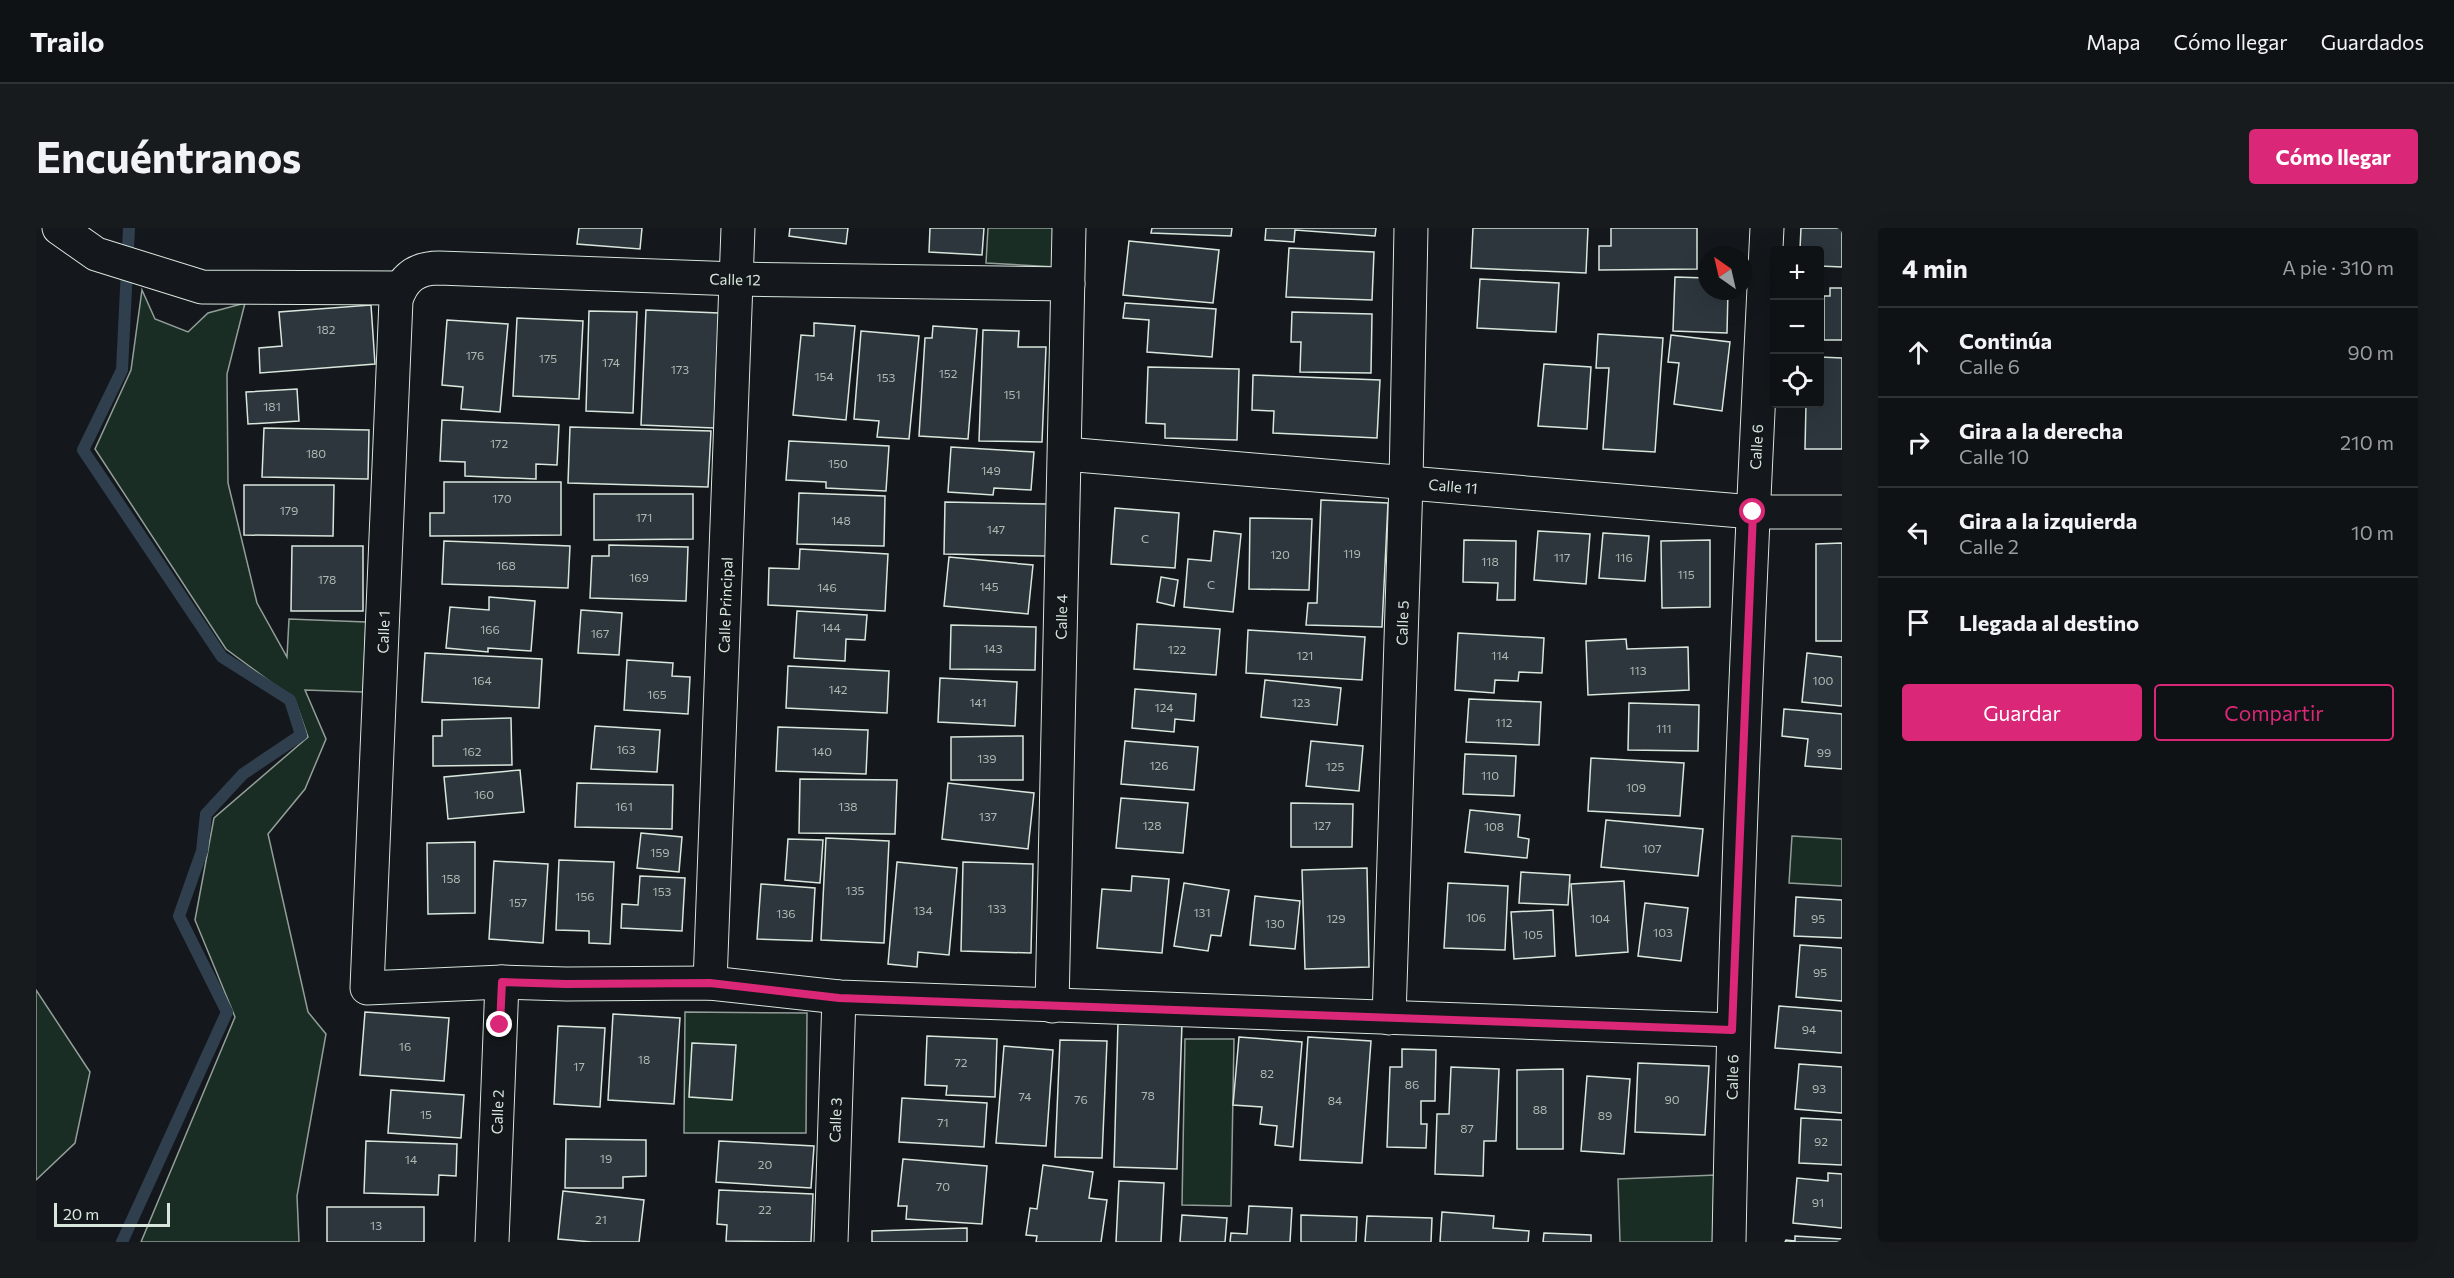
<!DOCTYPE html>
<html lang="es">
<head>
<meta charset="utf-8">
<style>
  :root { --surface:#0f1215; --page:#181b1e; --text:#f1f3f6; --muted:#9b9ea0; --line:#2f3234; --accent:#db2777 }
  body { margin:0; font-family:Commissioner,sans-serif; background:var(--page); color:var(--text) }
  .controls { position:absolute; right:18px; top:18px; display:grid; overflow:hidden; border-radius:6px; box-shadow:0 6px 24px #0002 }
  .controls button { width:54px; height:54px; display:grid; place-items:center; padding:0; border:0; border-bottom:2px solid var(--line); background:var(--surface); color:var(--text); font:30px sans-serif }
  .compass { position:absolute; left:1662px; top:18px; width:54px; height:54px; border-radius:50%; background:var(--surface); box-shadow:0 6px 24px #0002; rotate:326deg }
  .scale { position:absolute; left:18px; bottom:15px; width:116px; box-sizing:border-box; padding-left:6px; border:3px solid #d8e6dc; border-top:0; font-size:16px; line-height:21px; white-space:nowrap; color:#d8e6dc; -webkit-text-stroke:4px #14181c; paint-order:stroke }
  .stop { position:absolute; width:18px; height:18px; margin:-14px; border:4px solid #db2777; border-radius:50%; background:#fff }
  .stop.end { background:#db2777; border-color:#fff; box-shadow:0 2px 6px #0008 }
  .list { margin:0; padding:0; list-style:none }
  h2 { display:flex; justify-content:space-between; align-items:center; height:78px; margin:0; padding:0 24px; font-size:26px }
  h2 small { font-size:20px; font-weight:400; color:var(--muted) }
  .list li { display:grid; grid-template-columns:39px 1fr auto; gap:18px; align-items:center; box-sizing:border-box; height:90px; padding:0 24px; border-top:2px solid var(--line) }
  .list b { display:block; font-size:22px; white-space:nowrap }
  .list p { margin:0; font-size:20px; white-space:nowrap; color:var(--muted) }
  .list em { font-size:20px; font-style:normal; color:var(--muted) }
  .actions { display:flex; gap:12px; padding:18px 24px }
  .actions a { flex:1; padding:14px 0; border:2px solid var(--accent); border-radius:6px; text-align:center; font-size:21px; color:var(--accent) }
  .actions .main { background:var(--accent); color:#fff }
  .icon { flex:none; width:33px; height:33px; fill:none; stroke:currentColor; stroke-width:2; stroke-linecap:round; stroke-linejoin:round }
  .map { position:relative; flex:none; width:1806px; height:1014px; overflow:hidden; border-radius:6px }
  header { display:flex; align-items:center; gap:36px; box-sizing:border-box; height:84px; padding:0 30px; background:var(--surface); border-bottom:2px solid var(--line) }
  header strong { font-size:28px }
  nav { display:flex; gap:33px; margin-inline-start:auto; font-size:21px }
  .intro { display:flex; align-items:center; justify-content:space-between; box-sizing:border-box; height:144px; padding:0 36px }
  h1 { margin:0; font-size:42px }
  .button { padding:15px 27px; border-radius:6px; background:var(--accent); color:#fff; font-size:21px; font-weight:700 }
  main { display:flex; gap:36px; padding:0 36px }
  aside { flex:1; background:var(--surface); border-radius:6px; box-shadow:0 6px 24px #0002 }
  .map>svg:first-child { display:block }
</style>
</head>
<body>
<header>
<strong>Trailo</strong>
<nav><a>Mapa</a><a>Cómo llegar</a><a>Guardados</a></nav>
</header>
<div class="intro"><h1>Encuéntranos</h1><a class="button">Cómo llegar</a></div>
<main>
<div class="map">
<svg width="1806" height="1014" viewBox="0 0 1806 1014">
  <rect width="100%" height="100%" fill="#14181c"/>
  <!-- green -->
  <g fill="#1a2d24" stroke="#939e99" stroke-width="1.5">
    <polygon points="952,0 1023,0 1021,39 950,35"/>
    <polygon points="106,62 119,91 152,104 172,85 209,75 191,146 192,255 221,375 251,429 253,391 330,394 327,464 269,462 290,511 269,561 232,606 272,784 290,806 261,968 263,1014 105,1014 199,789 159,692 178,590 272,509 259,472 190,421 59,221 95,142"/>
    <polygon points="1756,608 1806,611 1806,658 1753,655"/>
    <polygon points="0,762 54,844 39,915 0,952"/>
    <polygon points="649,784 771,785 770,905 648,905"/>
    <polygon points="1149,811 1198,811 1195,978 1146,977"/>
    <polygon points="1680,947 1682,1014 1584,1014 1582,951"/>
  </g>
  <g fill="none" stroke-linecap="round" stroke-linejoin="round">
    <!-- stream -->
    <polyline stroke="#2f3f4d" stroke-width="12" points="86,1014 191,784 143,688 166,623 170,586 207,546 265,507 254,472 186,429 47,222 86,142 93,0"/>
  </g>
  <!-- building -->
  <g fill="#2c363c" stroke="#d8e6dc" stroke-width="1.5">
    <polygon points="543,0 606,0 604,21 541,16"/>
    <polygon points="754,0 812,0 810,16 753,8"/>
    <polygon points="894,0 948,0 946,27 893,24"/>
    <polygon points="1116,0 1196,0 1195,8 1115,5"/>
    <polygon points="1230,0 1340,0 1339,8 1259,2 1258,14 1229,12"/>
    <polygon points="1437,0 1552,0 1550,45 1435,40"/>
    <polygon points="1575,0 1661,0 1661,41 1563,42 1563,18 1575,18"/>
    <polygon points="1765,0 1806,0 1806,39 1784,38 1784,22 1764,21"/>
    <polygon points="1093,13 1183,22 1177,75 1087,67"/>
    <polygon points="1253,20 1338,24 1336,72 1250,69"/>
    <polygon points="1639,49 1671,50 1671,63 1692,63 1691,105 1637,103"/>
    <polygon points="1444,51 1523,55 1520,104 1441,100"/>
    <polygon points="1794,60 1806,60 1806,112 1788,112 1788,68 1794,68"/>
    <polygon points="1089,75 1180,81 1176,129 1111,124 1113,92 1087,90"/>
    <polygon points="335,77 339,136 224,145 223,120 246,118 243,84"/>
    <polygon points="610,82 683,85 678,200 605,197"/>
    <polygon points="553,83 601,84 597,185 550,183"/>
    <polygon points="1256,84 1336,86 1335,145 1264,144 1265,114 1255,114"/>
    <polygon points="481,90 547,93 543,171 477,168"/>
    <polygon points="411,92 472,96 464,184 425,181 427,159 406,157"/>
    <polygon points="778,95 819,98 810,192 757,187 765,107 778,108"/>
    <polygon points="897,98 941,101 932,211 883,208 889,110 896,110"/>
    <polygon points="947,102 983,103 982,119 1010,119 1006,214 943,213"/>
    <polygon points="825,103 883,108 873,211 841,209 843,193 818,191"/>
    <polygon points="1562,106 1627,110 1619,224 1567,221 1573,140 1560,140"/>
    <polygon points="1635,107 1694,114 1686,183 1638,176 1643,135 1632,134"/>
    <polygon points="1784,129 1806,130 1806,221 1769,221 1770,176 1784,176"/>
    <polygon points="1508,136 1555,139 1551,201 1502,198"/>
    <polygon points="1112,139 1203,141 1201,212 1129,210 1129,196 1110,195"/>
    <polygon points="1217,147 1344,152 1341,210 1237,205 1238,183 1216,182"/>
    <polygon points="261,161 263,193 212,196 210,164"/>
    <polygon points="406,192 523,197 521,237 500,236 500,251 429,248 429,234 404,233"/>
    <polygon points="534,199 675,203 672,259 532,255"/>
    <polygon points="228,200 333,202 332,251 226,249"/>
    <polygon points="753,213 853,218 850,263 790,260 790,254 750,252"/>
    <polygon points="915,219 998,224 995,262 958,260 957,267 912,264"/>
    <polygon points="408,254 525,254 525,307 394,308 394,285 408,285"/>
    <polygon points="208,257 298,257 297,308 208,307"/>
    <polygon points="763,265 849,268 848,318 761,316"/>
    <polygon points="558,266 657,266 657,311 558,312"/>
    <polygon points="1285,272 1352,275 1346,399 1270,397 1272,375 1281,375"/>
    <polygon points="909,274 1011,276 1010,328 908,326"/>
    <polygon points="1079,280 1143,285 1139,340 1075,336"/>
    <polygon points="1214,290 1276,291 1273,362 1213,361"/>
    <polygon points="1178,303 1205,306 1197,384 1148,379 1152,331 1175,333"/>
    <polygon points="1502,303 1554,306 1550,356 1498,352"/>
    <polygon points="1567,305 1613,308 1609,353 1563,350"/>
    <polygon points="1428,312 1480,313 1479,372 1461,372 1462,355 1427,354"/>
    <polygon points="1674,312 1674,379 1626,380 1625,313"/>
    <polygon points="408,313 534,318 532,360 406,356"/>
    <polygon points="1806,315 1806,413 1780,413 1780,316"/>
    <polygon points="573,317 652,319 650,373 554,370 556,328 573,328"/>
    <polygon points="256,318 327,318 327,383 255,383"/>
    <polygon points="764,321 852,326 849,383 732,377 733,340 763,341"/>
    <polygon points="913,329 997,337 992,386 908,378"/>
    <polygon points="1125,349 1142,352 1138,378 1121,374"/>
    <polygon points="453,369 499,373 495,423 452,420 452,424 410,420 414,379 453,382"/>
    <polygon points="545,382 586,385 583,427 542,425"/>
    <polygon points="761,383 831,387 829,412 810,411 809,433 758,430"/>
    <polygon points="1101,396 1184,401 1180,447 1098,441"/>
    <polygon points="915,397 1000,399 999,442 914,441"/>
    <polygon points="1212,402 1329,409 1326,452 1210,445"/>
    <polygon points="1422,405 1508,410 1506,445 1483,444 1482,453 1459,452 1458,465 1419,462"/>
    <polygon points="1590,411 1591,421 1652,419 1653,462 1552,467 1550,413"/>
    <polygon points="389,425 506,431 503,480 386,474"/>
    <polygon points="1771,425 1806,429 1806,478 1766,474"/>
    <polygon points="591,432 637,435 636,448 654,449 652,486 588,482"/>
    <polygon points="752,438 853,443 851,485 750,480"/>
    <polygon points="904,450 981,454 979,498 902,494"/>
    <polygon points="1229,452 1305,460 1301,497 1225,489"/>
    <polygon points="1099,461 1160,466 1158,493 1139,491 1138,504 1096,500"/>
    <polygon points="1433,471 1505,474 1503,517 1430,514"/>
    <polygon points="1593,475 1663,477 1662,523 1592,522"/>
    <polygon points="1748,481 1806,486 1806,541 1769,538 1772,511 1746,508"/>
    <polygon points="475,490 476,537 397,538 397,508 406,508 406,492"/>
    <polygon points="559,498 624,502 621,544 555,541"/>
    <polygon points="742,499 832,502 830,546 740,543"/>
    <polygon points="987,508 987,552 915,552 915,509"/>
    <polygon points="1089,513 1162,519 1158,562 1085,556"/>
    <polygon points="1275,513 1327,518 1323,563 1270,558"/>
    <polygon points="1429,526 1480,528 1478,568 1427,566"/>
    <polygon points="1555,530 1648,535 1644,588 1552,583"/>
    <polygon points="484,542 488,584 412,591 408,549"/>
    <polygon points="764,551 861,552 859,606 763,605"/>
    <polygon points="541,555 637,557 636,601 539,599"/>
    <polygon points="912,555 998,565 992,621 906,611"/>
    <polygon points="1085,570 1152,575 1147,625 1080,620"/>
    <polygon points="1255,575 1317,576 1316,619 1255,619"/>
    <polygon points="1434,582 1484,587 1482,609 1493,611 1491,630 1429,624"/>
    <polygon points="1570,592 1667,601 1662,648 1565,639"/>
    <polygon points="605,605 646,609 643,644 601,640"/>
    <polygon points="790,610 853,613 848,715 785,712"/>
    <polygon points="752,611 787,612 784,655 749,652"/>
    <polygon points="439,614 439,685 392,686 391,615"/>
    <polygon points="523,632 578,634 574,716 553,715 553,703 520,702"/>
    <polygon points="458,633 512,636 507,715 453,711"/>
    <polygon points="861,634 921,640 913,727 882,724 881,739 852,736"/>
    <polygon points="927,634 997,636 995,725 925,723"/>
    <polygon points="1331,640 1333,739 1269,741 1266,642"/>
    <polygon points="1485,644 1534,647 1532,677 1483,675"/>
    <polygon points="604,648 649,650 646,703 585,700 586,676 602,677"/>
    <polygon points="1096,648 1133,651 1126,725 1061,720 1066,661 1095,663"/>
    <polygon points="1588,653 1592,724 1540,728 1535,656"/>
    <polygon points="1148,655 1193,662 1185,708 1175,707 1172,723 1138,718"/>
    <polygon points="1412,655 1472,658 1469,722 1408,720"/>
    <polygon points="725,656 779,660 776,713 721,711"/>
    <polygon points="1219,668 1264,673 1259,721 1214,717"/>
    <polygon points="1760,669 1806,672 1806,710 1758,708"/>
    <polygon points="1609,675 1652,680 1645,733 1602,728"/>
    <polygon points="1517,682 1519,728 1478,731 1475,684"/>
    <polygon points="1764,717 1806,720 1806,773 1760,769"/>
    <polygon points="1743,778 1806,783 1806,825 1739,820"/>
    <polygon points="329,784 413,790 408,853 324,847"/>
    <polygon points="577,786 644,790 638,876 572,872"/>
    <polygon points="1082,794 1146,795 1141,941 1078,939"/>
    <polygon points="522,798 569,800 564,879 518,876"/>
    <polygon points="891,808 961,811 959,869 910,867 911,858 889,857"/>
    <polygon points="1203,809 1266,814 1257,919 1239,917 1241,898 1224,896 1226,879 1197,877"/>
    <polygon points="1272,809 1335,813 1326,935 1264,932"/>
    <polygon points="1024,812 1071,813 1066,930 1019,929"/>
    <polygon points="656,815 700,817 696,872 653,869"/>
    <polygon points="968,818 1017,822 1010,918 960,915"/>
    <polygon points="1366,821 1400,822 1399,873 1385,873 1385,896 1391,896 1390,920 1351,919 1354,839 1366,839"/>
    <polygon points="1602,835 1673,838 1669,907 1599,904"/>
    <polygon points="1763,836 1806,839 1806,885 1759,881"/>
    <polygon points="1415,839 1463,841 1460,913 1448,913 1447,948 1399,946 1401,886 1413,886"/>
    <polygon points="1527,841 1527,921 1481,921 1481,842"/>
    <polygon points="1551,848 1594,851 1588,926 1545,923"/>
    <polygon points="355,862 428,867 425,910 352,905"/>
    <polygon points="866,870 951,875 948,919 863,914"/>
    <polygon points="1765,890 1806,892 1806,937 1763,935"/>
    <polygon points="530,911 610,912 610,948 587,949 587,960 529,960"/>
    <polygon points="330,913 421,916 420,948 403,947 402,967 328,965"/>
    <polygon points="683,913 778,918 775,960 680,954"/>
    <polygon points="867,931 951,938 946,996 870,991 871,978 862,978"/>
    <polygon points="1007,937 1057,944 1053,970 1071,972 1065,1014 1000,1014 1001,1008 990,1007 994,980 1001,981"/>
    <polygon points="1792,945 1806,946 1806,1000 1757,995 1761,950 1792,953"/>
    <polygon points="1083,953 1128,955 1125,1014 1080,1014"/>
    <polygon points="683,962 777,966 775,1014 690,1013 691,997 681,996"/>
    <polygon points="527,963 608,972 603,1014 556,1014 522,1011"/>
    <polygon points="1213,978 1256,980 1254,1014 1194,1014 1195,1005 1211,1006"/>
    <rect x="291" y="979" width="97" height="35"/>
    <polygon points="1406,984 1458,988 1457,1000 1493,1003 1492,1014 1404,1014"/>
    <polygon points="1146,987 1191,990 1189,1014 1144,1014"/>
    <polygon points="1265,987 1321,989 1320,1014 1265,1014"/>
    <polygon points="1331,988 1396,990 1395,1014 1329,1014"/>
    <polygon points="931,1000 931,1014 836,1014 836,1003"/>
    <polygon points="1508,1005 1555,1007 1555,1014 1507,1014"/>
    <polygon points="1759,1008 1806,1011 1806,1014 1749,1014 1750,1012 1759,1013"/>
  </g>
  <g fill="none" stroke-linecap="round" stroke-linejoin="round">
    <defs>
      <g id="street">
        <polyline points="23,0 60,26 166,59 363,60"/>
        <path d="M1032,56l-331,-5 -298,-11c-23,0 -36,10 -43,32l-29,688 135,-6 64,2 144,-1 129,14 894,33"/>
        <polyline points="1029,226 1717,284 1806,284"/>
        <polyline points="674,755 702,0"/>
        <polyline points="1016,778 1033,0"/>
        <polyline points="1353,790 1370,254 1375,0"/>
        <polyline points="456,1014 466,754"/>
        <polyline points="795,1014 803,769"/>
        <path d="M1693,1014c6,-338 21,-676 38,-1014"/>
      </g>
    </defs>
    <!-- street casing -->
    <use href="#street" stroke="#d8e6dc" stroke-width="35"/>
    <!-- street -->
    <use href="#street" stroke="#14181c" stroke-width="33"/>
  </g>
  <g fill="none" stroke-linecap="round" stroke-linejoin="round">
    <!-- route -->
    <polyline stroke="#db2777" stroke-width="8" points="464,797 466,754 530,756 674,755 803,770 1696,802 1717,284"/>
  </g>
  <g text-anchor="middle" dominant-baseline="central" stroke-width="4.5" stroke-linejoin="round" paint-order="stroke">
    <!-- number labels -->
    <g font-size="12" fill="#adbab4">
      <text x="290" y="101">182</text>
      <text x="439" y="127">176</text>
      <text x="512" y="130">175</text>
      <text x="575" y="134">174</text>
      <text x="644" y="141">173</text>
      <text x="912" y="145">152</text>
      <text x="788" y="148">154</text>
      <text x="850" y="149">153</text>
      <text x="976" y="166">151</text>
      <text x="236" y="178">181</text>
      <text x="463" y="215">172</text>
      <text x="280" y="225">180</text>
      <text x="802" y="235">150</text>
      <text x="955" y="242">149</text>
      <text x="466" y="270">170</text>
      <text x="253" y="282">179</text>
      <text x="608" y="289">171</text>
      <text x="805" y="292">148</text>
      <text x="960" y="301">147</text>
      <text x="1109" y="310">C</text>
      <text x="1316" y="325">119</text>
      <text x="1244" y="326">120</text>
      <text x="1526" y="329">117</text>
      <text x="1588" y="329">116</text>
      <text x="1454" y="333">118</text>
      <text x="470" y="337">168</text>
      <text x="1650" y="346">115</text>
      <text x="603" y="349">169</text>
      <text x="291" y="351">178</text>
      <text x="1175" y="356">C</text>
      <text x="953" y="358">145</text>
      <text x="791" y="359">146</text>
      <text x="795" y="399">144</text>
      <text x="454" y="401">166</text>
      <text x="564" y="405">167</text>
      <text x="957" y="420">143</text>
      <text x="1141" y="421">122</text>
      <text x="1269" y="427">121</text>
      <text x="1464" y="427">114</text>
      <text x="1602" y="442">113</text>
      <text x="446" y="452">164</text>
      <text x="1787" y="452">100</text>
      <text x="802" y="461">142</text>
      <text x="621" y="466">165</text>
      <text x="942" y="474">141</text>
      <text x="1265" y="474">123</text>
      <text x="1128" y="479">124</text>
      <text x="1468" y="494">112</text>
      <text x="1628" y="500">111</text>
      <text x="590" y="521">163</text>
      <text x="436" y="523">162</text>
      <text x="786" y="523">140</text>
      <text x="1788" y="524">99</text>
      <text x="951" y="530">139</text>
      <text x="1123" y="537">126</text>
      <text x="1299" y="538">125</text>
      <text x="1454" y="547">110</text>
      <text x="1600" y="559">109</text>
      <text x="448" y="566">160</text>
      <text x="588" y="578">161</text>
      <text x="812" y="578">138</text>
      <text x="952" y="588">137</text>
      <text x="1116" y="597">128</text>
      <text x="1286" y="597">127</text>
      <text x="1458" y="598">108</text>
      <text x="1616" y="620">107</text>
      <text x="624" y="624">159</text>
      <text x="415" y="650">158</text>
      <text x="819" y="662">135</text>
      <text x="626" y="663">153</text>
      <text x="549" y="668">156</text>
      <text x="482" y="674">157</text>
      <text x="961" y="680">133</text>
      <text x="887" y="682">134</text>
      <text x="1166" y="684">131</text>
      <text x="750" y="685">136</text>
      <text x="1440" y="689">106</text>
      <text x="1300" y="690">129</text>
      <text x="1564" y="690">104</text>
      <text x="1782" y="690">95</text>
      <text x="1239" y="695">130</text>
      <text x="1627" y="704">103</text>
      <text x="1497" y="706">105</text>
      <text x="1784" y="744">95</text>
      <text x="1773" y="801">94</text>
      <text x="369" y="818">16</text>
      <text x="608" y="831">18</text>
      <text x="925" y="834">72</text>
      <text x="543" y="838">17</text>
      <text x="1231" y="845">82</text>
      <text x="1376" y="856">86</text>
      <text x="1783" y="860">93</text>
      <text x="1112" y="867">78</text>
      <text x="989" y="868">74</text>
      <text x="1045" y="871">76</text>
      <text x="1636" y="871">90</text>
      <text x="1299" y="872">84</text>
      <text x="1504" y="881">88</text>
      <text x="390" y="886">15</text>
      <text x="1569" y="887">89</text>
      <text x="907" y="894">71</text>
      <text x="1431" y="900">87</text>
      <text x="1785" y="913">92</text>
      <text x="570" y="930">19</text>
      <text x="375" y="931">14</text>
      <text x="729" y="936">20</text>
      <text x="907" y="958">70</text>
      <text x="1782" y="974">91</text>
      <text x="729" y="981">22</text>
      <text x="565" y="991">21</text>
      <text x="340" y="997">13</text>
    </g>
    <!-- street labels -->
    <g font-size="15" fill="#d8e6dc" stroke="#14181c">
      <text transform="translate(699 51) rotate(1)">Calle 12</text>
      <text transform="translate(1720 219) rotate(-87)">Calle 6</text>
      <text transform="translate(1417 258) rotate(5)">Calle 11</text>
      <text transform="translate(689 377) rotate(-88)">Calle Principal</text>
      <text transform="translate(1025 389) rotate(-89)">Calle 4</text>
      <text transform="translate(1366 395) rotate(-88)">Calle 5</text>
      <text transform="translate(347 404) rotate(-88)">Calle 1</text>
      <text transform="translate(1696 849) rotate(-89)">Calle 6</text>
      <text transform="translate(461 884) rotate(-88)">Calle 2</text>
      <text transform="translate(799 892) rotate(-88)">Calle 3</text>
    </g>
  </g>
</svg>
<div class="controls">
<button>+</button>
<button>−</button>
<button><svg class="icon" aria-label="locate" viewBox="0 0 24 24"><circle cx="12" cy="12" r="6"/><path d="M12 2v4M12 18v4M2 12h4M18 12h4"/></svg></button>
</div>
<svg class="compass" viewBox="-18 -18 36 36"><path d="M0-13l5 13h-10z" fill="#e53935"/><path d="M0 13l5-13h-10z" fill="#9b9ea0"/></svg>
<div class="scale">20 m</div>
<div class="stop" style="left:1717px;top:284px"></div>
<div class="stop end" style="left:464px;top:797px"></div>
</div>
<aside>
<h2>4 min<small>A pie · 310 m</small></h2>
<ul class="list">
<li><svg class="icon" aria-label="ahead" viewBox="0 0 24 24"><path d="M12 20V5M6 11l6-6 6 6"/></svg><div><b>Continúa</b><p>Calle 6</p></div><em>90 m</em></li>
<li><svg class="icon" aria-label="right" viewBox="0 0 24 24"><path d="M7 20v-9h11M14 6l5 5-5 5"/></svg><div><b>Gira a la derecha</b><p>Calle 10</p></div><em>210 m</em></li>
<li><svg class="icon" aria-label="left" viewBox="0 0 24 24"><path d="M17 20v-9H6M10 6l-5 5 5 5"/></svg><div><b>Gira a la izquierda</b><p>Calle 2</p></div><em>10 m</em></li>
<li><svg class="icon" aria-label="arrive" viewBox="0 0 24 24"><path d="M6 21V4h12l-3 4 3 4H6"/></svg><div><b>Llegada al destino</b></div></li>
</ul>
<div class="actions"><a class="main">Guardar</a><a>Compartir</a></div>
</aside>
</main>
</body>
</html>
